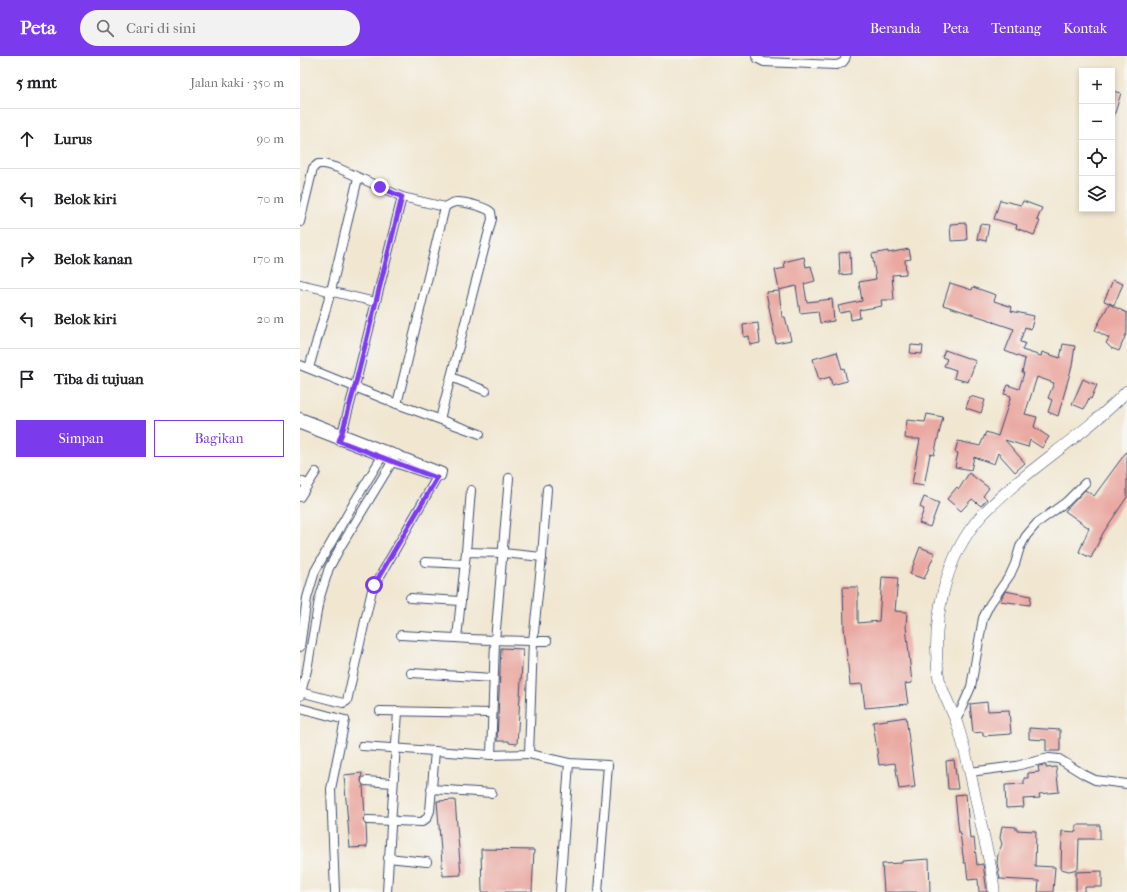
<!DOCTYPE html>
<html lang="id">
<head>
<meta charset="utf-8">
<style>
  :root { --surface:#fff; --page:#f2f2f2; --text:#202124; --muted:#757577; --line:#e0e0e0; --accent:#7c3aed }
  body { margin:0; font-family:"IM FELL French Canon",serif; background:var(--page); color:var(--text) }
  .controls { position:absolute; right:12px; top:12px; display:grid; overflow:hidden; border-radius:0px; box-shadow:0 2px 6px #0003 }
  .controls button { width:36px; height:36px; display:grid; place-items:center; padding:0; border:0; border-bottom:1px solid var(--line); background:var(--surface); color:var(--text); font:20px sans-serif }
  .stop { position:absolute; width:12px; height:12px; margin:-9px; border:3px solid #7c3aed; border-radius:50%; background:#fff }
  .stop.end { background:#7c3aed; border-color:#fff; box-shadow:0 1px 4px #0008 }
  .list { margin:0; padding:0; list-style:none }
  h2 { display:flex; justify-content:space-between; align-items:center; height:52px; margin:0; padding:0 16px; font-size:17px }
  h2 small { font-size:13px; font-weight:400; color:var(--muted) }
  .list li { display:grid; grid-template-columns:26px 1fr auto; gap:12px; align-items:center; box-sizing:border-box; height:60px; padding:0 16px; border-top:1px solid var(--line) }
  .list b { display:block; font-size:15px; white-space:nowrap }
  .list em { font-size:13px; font-style:normal; color:var(--muted) }
  .actions { display:flex; gap:8px; padding:12px 16px }
  .actions a { flex:1; padding:9px 0; border:1px solid var(--accent); border-radius:0px; text-align:center; font-size:14px; color:var(--accent) }
  .actions .main { background:var(--accent); color:#fff }
  .icon { flex:none; width:22px; height:22px; fill:none; stroke:currentColor; stroke-width:2; stroke-linecap:round; stroke-linejoin:round }
  .map { position:relative; flex:none; width:827px; height:836px; overflow:hidden }
  header { display:flex; align-items:center; gap:24px; box-sizing:border-box; height:56px; padding:0 20px; background:var(--accent); color:#fff }
  header strong { font-size:19px }
  nav { display:flex; gap:22px; margin-inline-start:auto; font-size:14px }
  .search { width:280px; height:36px; background:var(--page); display:flex; align-items:center; gap:10px; box-sizing:border-box; padding:0 14px; border-radius:22px; color:var(--muted); font-size:15px }
  main { display:flex }
  aside { flex:1; background:var(--surface) }
  .map>svg:first-child { display:block }
</style>
</head>
<body>
<header>
<strong>Peta</strong>
<div class="search"><svg class="icon" aria-label="search" viewBox="0 0 24 24"><circle cx="10" cy="10" r="6"/><path d="M15 15l6 6"/></svg>Cari di sini</div>
<nav><a>Beranda</a><a>Peta</a><a>Tentang</a><a>Kontak</a></nav>
</header>
<main>
<aside>
<h2>5 mnt<small>Jalan kaki · 350 m</small></h2>
<ul class="list">
<li><svg class="icon" aria-label="ahead" viewBox="0 0 24 24"><path d="M12 20V5M6 11l6-6 6 6"/></svg><div><b>Lurus</b></div><em>90 m</em></li>
<li><svg class="icon" aria-label="left" viewBox="0 0 24 24"><path d="M17 20v-9H6M10 6l-5 5 5 5"/></svg><div><b>Belok kiri</b></div><em>70 m</em></li>
<li><svg class="icon" aria-label="right" viewBox="0 0 24 24"><path d="M7 20v-9h11M14 6l5 5-5 5"/></svg><div><b>Belok kanan</b></div><em>170 m</em></li>
<li><svg class="icon" aria-label="left" viewBox="0 0 24 24"><path d="M17 20v-9H6M10 6l-5 5 5 5"/></svg><div><b>Belok kiri</b></div><em>20 m</em></li>
<li><svg class="icon" aria-label="arrive" viewBox="0 0 24 24"><path d="M6 21V4h12l-3 4 3 4H6"/></svg><div><b>Tiba di tujuan</b></div></li>
</ul>
<div class="actions"><a class="main">Simpan</a><a>Bagikan</a></div>
</aside>
<div class="map">
<svg width="827" height="836" viewBox="0 0 827 836">
  <rect width="100%" height="100%" fill="#f6f6f2"/>
  <filter id="ink" filterUnits="userSpaceOnUse"><feTurbulence type="fractalNoise" baseFrequency=".025" numOctaves="2"/><feDisplacementMap in="SourceGraphic" scale="8" xChannelSelector="R" yChannelSelector="G"/><feConvolveMatrix kernelMatrix="1 2 1 2 8 2 1 2 1" color-interpolation-filters="sRGB"/></filter>
  <filter id="wash" filterUnits="userSpaceOnUse"><feTurbulence type="fractalNoise" baseFrequency=".012" numOctaves="4" result="noise"/><feDisplacementMap in="SourceGraphic" scale="16" xChannelSelector="R" yChannelSelector="G"/><feGaussianBlur stdDeviation="0.9" result="paint"/><feColorMatrix in="noise" values="0 0 0 0 0 0 0 0 0 0 0 0 0 0 0 0 0 1.4 0 .05"/><feComposite in="paint" operator="in"/></filter>
  <g filter="url(#wash)">
    <rect width="100%" height="100%" fill="#f1e7d1"/>
    <g id="blocks">
      <!-- building -->
      <g fill="#eaa8a1">
        <polygon points="812,35 821,37 814,60 812,59"/>
        <polygon points="700,144 721,149 723,145 742,152 737,164 740,165 734,179 716,172 717,169 694,163"/>
        <polygon points="666,167 667,184 651,185 650,168"/>
        <polygon points="680,168 689,169 686,185 677,183"/>
        <polygon points="609,193 611,203 605,204 606,218 592,219 594,244 581,244 582,250 559,254 560,262 551,264 550,255 540,257 538,250 562,245 559,226 576,223 572,198 588,195 588,197"/>
        <polygon points="550,196 551,218 540,219 539,197"/>
        <polygon points="504,201 506,211 511,210 515,225 504,228 507,246 532,243 534,265 520,267 518,255 500,257 496,230 479,234 475,214 485,212 484,206"/>
        <polygon points="813,224 823,228 814,249 804,245"/>
        <polygon points="650,227 672,234 673,231 696,239 694,245 712,251 711,255 734,260 731,273 725,271 720,286 725,287 722,294 741,300 742,296 760,302 763,288 775,290 772,310 758,360 748,356 752,344 748,342 754,327 737,321 725,358 737,361 734,371 749,381 742,392 730,384 728,391 705,384 725,407 715,416 698,397 694,408 674,401 671,414 655,411 658,397 655,396 658,385 680,390 686,376 698,380 711,340 704,338 708,329 719,333 724,317 722,317 725,303 705,295 714,273 693,266 693,265 643,249"/>
        <polygon points="479,235 482,261 485,261 491,284 476,287 466,236"/>
        <polygon points="809,248 827,257 827,276 819,295 811,292 806,287 809,282 795,274"/>
        <polygon points="458,267 460,287 450,289 449,280 444,281 443,269"/>
        <polygon points="611,289 623,290 622,298 610,297"/>
        <polygon points="645,294 676,305 668,326 654,322 656,314 644,310 647,303 642,301"/>
        <polygon points="537,296 542,313 544,312 547,325 532,329 530,321 519,324 513,303"/>
        <polygon points="783,323 789,326 797,329 791,343 789,342 784,353 772,348"/>
        <polygon points="670,340 685,344 681,357 666,352"/>
        <polygon points="627,358 643,361 634,399 630,398 624,430 612,428 620,383 609,383 605,382 607,364 625,366"/>
        <polygon points="827,395 827,441 803,477 791,502 779,496 789,472 765,455 785,434 794,440"/>
        <polygon points="669,417 689,432 683,440 687,443 681,450 672,443 661,455 647,443 657,431 659,433"/>
        <polygon points="624,441 639,447 630,471 619,467 624,453 620,451"/>
        <polygon points="620,491 635,497 624,523 610,518"/>
        <polygon points="582,521 598,522 595,555 607,556 606,570 612,627 605,628 608,648 565,652 562,628 550,629 544,571 543,531 558,531 558,567 579,565"/>
        <polygon points="705,535 731,540 730,549 700,545"/>
        <polygon points="201,592 223,593 217,688 209,687 209,685 197,685"/>
        <polygon points="687,646 688,655 709,654 711,678 683,680 683,676 673,677 670,648"/>
        <polygon points="606,661 615,731 599,733 595,707 579,709 573,666"/>
        <polygon points="729,672 760,674 760,695 746,695 746,684 729,683"/>
        <polygon points="654,704 658,733 648,733 646,705"/>
        <polygon points="746,709 746,712 756,711 759,736 739,738 740,742 723,743 724,751 706,752 705,729 724,728 724,722 728,722 728,717 739,716 738,710"/>
        <polygon points="62,717 61,725 63,729 65,760 63,764 66,769 67,791 50,792 44,719"/>
        <polygon points="666,738 670,783 674,782 677,809 683,808 687,836 679,836 678,823 668,824 666,807 664,807 660,777 659,777 655,739"/>
        <polygon points="155,744 161,819 143,820 137,745"/>
        <polygon points="776,769 800,769 800,783 779,783 778,813 769,815 761,813 762,775 776,776"/>
        <polygon points="702,770 716,771 716,774 736,775 735,810 755,811 753,836 738,836 739,825 700,823 697,807 698,798 702,788 700,782"/>
        <polygon points="181,793 234,794 232,836 182,836"/>
        <polygon points="629,803 630,836 584,836 582,808 602,807 602,805"/>
        <polygon points="802,815 802,831 785,831 785,836 776,836 776,816"/>
      </g>
    </g>
  </g>
  <g filter="url(#ink)">
    <use href="#blocks" fill-opacity="0" stroke="#3b4b6f" stroke-width="1"/>
    <g fill="none" stroke-linecap="round" stroke-linejoin="round">
      <defs>
        <g id="minor">
          <path d="M456,0l2,3 6,3 72,3c6,-1 9,-3 10,-9"/>
          <path d="M0,166l13,-54 5,-4h6l14,4 64,29 43,10c4,-3 7,-5 12,-5 8,0 29,5 34,10l1,7 -52,200"/>
          <polyline points="0,228 75,246"/>
          <polyline points="0,309 97,348 180,378"/>
          <polyline points="9,312 31,235 58,122"/>
          <polyline points="151,321 186,335"/>
          <polyline points="97,348 145,151"/>
          <polyline points="0,361 142,416 141,420 137,421 72,534 47,645 43,647 0,636"/>
          <polyline points="0,369 83,401 92,406 137,421"/>
          <polyline points="39,385 42,377 55,330 102,141"/>
          <polyline points="0,425 8,428"/>
          <polyline points="0,441 16,416"/>
          <polyline points="166,496 171,434"/>
          <polyline points="125,506 165,508"/>
          <polyline points="110,542 161,545"/>
          <path d="M101,579c44,2 88,6 132,6l9,-84 5,-68"/>
          <polyline points="157,582 166,496 203,497 242,501"/>
          <polyline points="0,591 7,542 15,515 55,445 86,394"/>
          <polyline points="111,617 193,622"/>
          <polyline points="0,640 7,614 19,544 29,512 41,490 97,398"/>
          <polyline points="0,652 45,664 31,733 35,836"/>
          <polyline points="80,655 192,657"/>
          <polyline points="656,665 671,631 683,562 690,548 710,519 715,508 720,491 726,480 737,467 766,446 785,427"/>
          <polyline points="62,690 191,699 229,698 233,585 247,585"/>
          <polyline points="229,698 269,707 308,709 298,836"/>
          <polyline points="191,699 195,585 209,422"/>
          <polyline points="670,716 716,710 749,702 759,703 785,719 795,724 827,728"/>
          <polyline points="66,725 93,727"/>
          <polyline points="131,733 192,737"/>
          <polyline points="68,764 122,766 127,762 130,755 135,695"/>
          <polyline points="88,802 127,806"/>
          <polyline points="87,836 98,655"/>
          <polyline points="260,836 269,707"/>
        </g>
        <path id="tertiary" d="M694,836c-1,-20 -7,-40 -11,-59 -8,-36 -14,-72 -25,-106 -5,-18 -18,-35 -20,-54 -6,-53 7,-118 44,-158 44,-46 101,-78 145,-124"/>
      </defs>
      <!-- minor casing -->
      <use href="#minor" stroke="#3b4b6f" stroke-width="10"/>
      <!-- tertiary casing -->
      <use href="#tertiary" stroke="#3b4b6f" stroke-width="12"/>
      <!-- minor -->
      <use href="#minor" stroke="#fff" stroke-width="8"/>
      <!-- tertiary -->
      <use href="#tertiary" stroke="#fff" stroke-width="11"/>
    </g>
  </g>
  <g fill="none" stroke-linecap="round" stroke-linejoin="round" filter="url(#ink)">
    <!-- route -->
    <path stroke="#7c3aed" stroke-width="5" d="M74,529l63,-107c-33,-12 -66,-25 -98,-37l3,-8 13,-47 47,-189 -22,-10"/>
  </g>
</svg>
<div class="controls">
<button>+</button>
<button>−</button>
<button><svg class="icon" aria-label="locate" viewBox="0 0 24 24"><circle cx="12" cy="12" r="6"/><path d="M12 2v4M12 18v4M2 12h4M18 12h4"/></svg></button>
<button><svg class="icon" aria-label="layers" viewBox="0 0 24 24"><path d="M12 4l9 5-9 5-9-5zM3 14l9 5 9-5"/></svg></button>
</div>
<div class="stop" style="left:74px;top:529px"></div>
<div class="stop end" style="left:80px;top:131px"></div>
</div>
</main>
</body>
</html>
